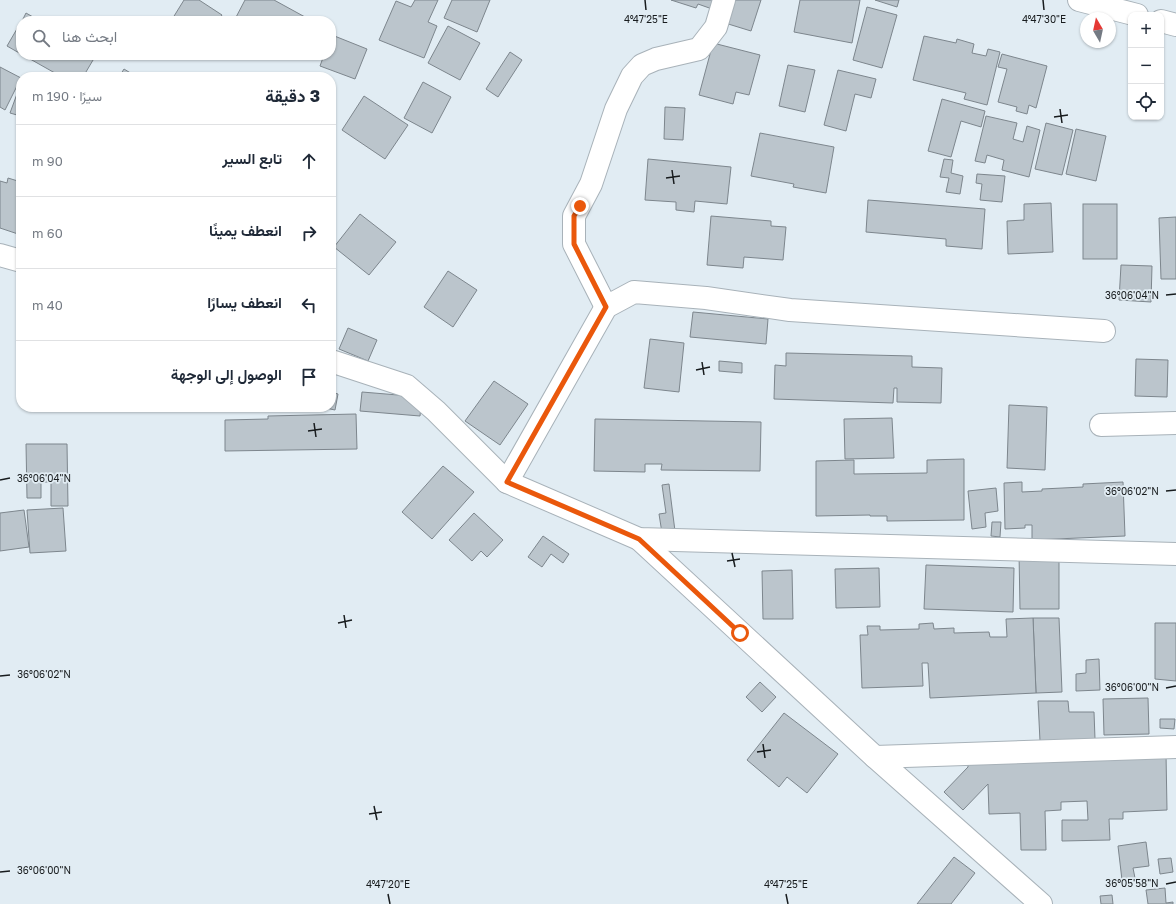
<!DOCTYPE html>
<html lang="ar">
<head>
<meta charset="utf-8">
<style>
  :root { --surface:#fff; --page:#f6f6f7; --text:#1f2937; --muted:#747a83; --line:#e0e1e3 }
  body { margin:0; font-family:"Golos Text",Vazirmatn,sans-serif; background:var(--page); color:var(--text); direction:rtl }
  .controls { position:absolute; right:12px; top:12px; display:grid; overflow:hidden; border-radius:8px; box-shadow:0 1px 3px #0004 }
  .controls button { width:36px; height:36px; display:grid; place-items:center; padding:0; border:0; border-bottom:1px solid var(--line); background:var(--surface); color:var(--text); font:20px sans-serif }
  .compass { position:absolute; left:1080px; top:12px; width:36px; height:36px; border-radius:50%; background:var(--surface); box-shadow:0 1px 3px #0004; rotate:351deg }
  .stop { position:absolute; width:12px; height:12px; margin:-9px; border:3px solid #ea580c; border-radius:50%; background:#fff }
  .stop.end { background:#ea580c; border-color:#fff; box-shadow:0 1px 4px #0008 }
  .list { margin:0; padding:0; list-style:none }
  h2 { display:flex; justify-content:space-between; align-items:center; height:52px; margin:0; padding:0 16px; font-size:17px }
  h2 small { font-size:13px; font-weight:400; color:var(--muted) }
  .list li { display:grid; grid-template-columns:26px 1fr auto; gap:12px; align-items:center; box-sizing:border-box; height:72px; padding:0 16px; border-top:1px solid var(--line) }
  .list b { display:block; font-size:15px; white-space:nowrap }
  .list em { font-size:13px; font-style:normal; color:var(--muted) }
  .icon { flex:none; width:22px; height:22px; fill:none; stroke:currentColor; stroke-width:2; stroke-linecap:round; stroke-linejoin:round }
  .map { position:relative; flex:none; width:1176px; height:904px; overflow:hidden; direction:ltr }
  .search { position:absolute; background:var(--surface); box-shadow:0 1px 3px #0004; left:16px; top:16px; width:320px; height:44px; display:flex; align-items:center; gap:10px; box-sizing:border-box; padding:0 14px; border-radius:16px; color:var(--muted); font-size:15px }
  .panel { position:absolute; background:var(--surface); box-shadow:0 1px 3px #0004; left:16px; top:72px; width:320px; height:340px; border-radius:16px; direction:rtl }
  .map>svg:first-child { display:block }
</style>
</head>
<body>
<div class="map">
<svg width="1176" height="904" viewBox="0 0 1176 904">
  <rect width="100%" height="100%" fill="#e1ecf3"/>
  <!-- building -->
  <g fill="#bbc5cc" stroke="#7d868d">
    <polygon points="184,0 199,0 222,15 218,21 171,21"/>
    <polygon points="245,0 274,0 305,17 302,21 234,21"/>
    <polygon points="415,0 438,0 428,22 437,26 424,58 379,40 396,1 411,7"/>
    <polygon points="452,0 490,0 477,32 444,18"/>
    <polygon points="671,0 718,0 715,10 698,4 696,8"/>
    <polygon points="732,0 761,0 751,31 725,23"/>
    <polygon points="800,0 860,0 852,43 794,32"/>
    <polygon points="875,0 899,0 897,7"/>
    <polygon points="867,7 897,15 882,68 853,60"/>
    <polygon points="26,13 40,21 22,21"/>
    <polygon points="21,22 21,54 7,46"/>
    <polygon points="448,26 480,43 460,80 428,63"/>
    <polygon points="332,35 367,49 355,79 320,66 324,55 331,55"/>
    <polygon points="924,36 956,43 957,39 974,44 972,53 986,56 988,49 1000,52 987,105 964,99 966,93 913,80"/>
    <polygon points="713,43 760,55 749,95 736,92 733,104 699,95"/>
    <polygon points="510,52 522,60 498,97 486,89"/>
    <polygon points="1002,54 1047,66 1036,108 1029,105 1027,114 1016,111 1017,107 998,102 1007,69 998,67"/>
    <polygon points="23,55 96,55 83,77 62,77"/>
    <polygon points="788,65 815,70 805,112 779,106"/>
    <polygon points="0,67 21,78 5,110 0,107"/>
    <polygon points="124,69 137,77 119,77"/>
    <polygon points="838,70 876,79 871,98 855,94 846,131 824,125"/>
    <polygon points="423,82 451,97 432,133 404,118"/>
    <polygon points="21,83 21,104 17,115 10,113"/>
    <polygon points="364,96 408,125 385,159 342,130"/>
    <polygon points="942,99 985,111 981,127 961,121 951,157 928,151"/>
    <polygon points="665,107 685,108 683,140 664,139"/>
    <polygon points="986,116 1017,123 1013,139 1023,142 1027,126 1040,130 1029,177 1002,170 1004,160 987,155 985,163 975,161"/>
    <polygon points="1046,123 1073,130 1062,175 1035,169"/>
    <polygon points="1076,129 1106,136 1096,181 1066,174"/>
    <polygon points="760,133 834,147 826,193 793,187 794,184 751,176"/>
    <polygon points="648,159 731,167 727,204 695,201 694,212 676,210 676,202 645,200"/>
    <polygon points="944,159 953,160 951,173 963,176 960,194 946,192 949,178 940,177"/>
    <polygon points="977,174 1005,176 1002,202 980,200 982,184 976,183"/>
    <polygon points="8,178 21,182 21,235 0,228 0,181 7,183"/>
    <polygon points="868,200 985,209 982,249 946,246 946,239 866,232"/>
    <polygon points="1051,203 1053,252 1008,254 1007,221 1024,220 1024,204"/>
    <rect x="1083" y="204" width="34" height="55"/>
    <polygon points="360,214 396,242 369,275 334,247"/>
    <polygon points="711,216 771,221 771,226 786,227 783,260 744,257 743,268 707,265"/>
    <polygon points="1176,217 1176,279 1161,279 1159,218"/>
    <polygon points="1121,265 1152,266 1151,302 1119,300"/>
    <polygon points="448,271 477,290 453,327 424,307"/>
    <polygon points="693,312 768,319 766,344 690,337"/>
    <polygon points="348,328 377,340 368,361 339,349"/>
    <polygon points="650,339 684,343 679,392 644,388"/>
    <polygon points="786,353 912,356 912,367 942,368 941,403 897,402 897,388 894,388 893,403 774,399 775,365 786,366"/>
    <polygon points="1136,359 1168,360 1167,397 1135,396"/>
    <polygon points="719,361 742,363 742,373 719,371"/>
    <polygon points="494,381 528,404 500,445 465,421"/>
    <polygon points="331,392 338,394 335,410 321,407 331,407"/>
    <polygon points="362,392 422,397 420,416 360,411"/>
    <polygon points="1009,405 1047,407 1045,470 1007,468"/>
    <polygon points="356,414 357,449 225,451 225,420 268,419 268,416"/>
    <polygon points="892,418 894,458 845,459 844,419"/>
    <polygon points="595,419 761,422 760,471 661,470 662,464 645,464 645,472 594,471"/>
    <polygon points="26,444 67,444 68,506 51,506 51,482 41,482 41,498 27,498"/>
    <polygon points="964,459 964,520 887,521 887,516 870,516 870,515 816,516 816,461 854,460 854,474 927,473 927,460"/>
    <polygon points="443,466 474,492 432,539 402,512"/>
    <polygon points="1022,482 1022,492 1042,491 1042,489 1083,487 1083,484 1123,482 1125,536 1032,540 1032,525 1025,525 1025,528 1005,529 1004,483"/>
    <polygon points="669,484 675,531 662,533 659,514 666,513 662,485"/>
    <polygon points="996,488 998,511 985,513 986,527 972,529 968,491"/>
    <polygon points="63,508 66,551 30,553 27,510"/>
    <polygon points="24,510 29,547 0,551 0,513"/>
    <polygon points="474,513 503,540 487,557 481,551 472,561 449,540"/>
    <polygon points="992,522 1001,522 1000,537 991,536"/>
    <polygon points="543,536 569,554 563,563 551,554 542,567 528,557"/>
    <polygon points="1059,552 1059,609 1020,609 1019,553"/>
    <polygon points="926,565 1014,568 1013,612 924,609"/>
    <polygon points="879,568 880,607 836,608 835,569"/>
    <polygon points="792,570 793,619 763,619 762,571"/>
    <polygon points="1033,618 1059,618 1062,692 1036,693"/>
    <polygon points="1033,618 1036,693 930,698 928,663 922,663 923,686 862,688 860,635 868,635 867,626 880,626 880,630 919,629 919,624 933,623 934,629 954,628 954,633 989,632 990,637 1007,637 1006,619"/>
    <polygon points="1155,623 1176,623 1176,681 1155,679"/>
    <polygon points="1099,659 1100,690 1076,691 1076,674 1086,673 1086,660"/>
    <polygon points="760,682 776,697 762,712 746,697"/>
    <polygon points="1148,698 1149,734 1104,735 1103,699"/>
    <polygon points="1038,701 1068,701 1069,712 1094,712 1095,739 1040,741"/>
    <polygon points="784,713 838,754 807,793 787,777 779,787 747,760"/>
    <polygon points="1160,719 1175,719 1174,729 1160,728"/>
    <polygon points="1166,753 1167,810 1123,812 1123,819 1109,819 1110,840 1062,841 1062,820 1088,820 1087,801 1061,802 1061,810 1045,811 1046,850 1021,850 1020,813 989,814 988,784 963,810 944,792 968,767 968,758"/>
    <polygon points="1146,842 1149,866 1133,868 1135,878 1122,880 1118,846"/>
    <polygon points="954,857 975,873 951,904 917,904"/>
    <polygon points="1171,858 1173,872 1160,874 1158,859"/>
    <polygon points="1165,888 1166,903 1173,902 1173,904 1148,904 1146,890"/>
    <polygon points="1112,895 1113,904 1101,904 1100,896"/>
  </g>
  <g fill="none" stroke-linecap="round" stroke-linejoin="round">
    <defs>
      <g id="minor">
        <polyline points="1079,0 1137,15"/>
        <polyline points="1161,21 1176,25"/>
        <polyline points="0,255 21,261"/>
        <polyline points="606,307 574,244 574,216 591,184 616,109 632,76 642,65 656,59 699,49 716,27 724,0"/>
        <polyline points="331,361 407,386 436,411 507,482 639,539 1176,554"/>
        <polyline points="1101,425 1176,423"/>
        <polyline points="507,482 606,307 634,292 706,298 790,310 1104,331"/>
        <polyline points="639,539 875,757 1041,904"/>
        <polyline points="875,757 1176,747"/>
      </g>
    </defs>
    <!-- minor casing -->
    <use href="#minor" stroke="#a8b2b9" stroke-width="24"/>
    <!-- minor -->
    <use href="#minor" stroke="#fff" stroke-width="22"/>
  </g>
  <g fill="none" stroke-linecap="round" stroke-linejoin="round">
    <!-- route -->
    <polyline stroke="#ea580c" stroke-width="5" points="580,206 574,216 574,244 606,307 507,482 639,539 740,633"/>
  </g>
  <!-- ticks -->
  <path fill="none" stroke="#181c1e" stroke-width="1.5" d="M645,0l1,10M1043,0l1,10M1060,109l2,14M1054,117l14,-2M672,170l2,14M666,178l14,-2M1166,295l10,-1M702,362l2,13M696,370l14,-3M314,423l2,14M308,431l14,-2M0,480l10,-2M1166,491l10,-1M732,553l3,14M727,561l13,-2M344,615l2,13M338,623l14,-3M0,676l10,-1M1166,688l10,-2M763,744l2,14M757,752l14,-2M374,806l3,14M369,814l13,-2M0,872l10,-1M1166,884l10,-2M388,894l2,10M786,894l2,10"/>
  <g font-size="10" text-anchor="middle" fill="#181c1e" stroke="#e1ecf3" stroke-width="3.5" stroke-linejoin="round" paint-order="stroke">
    <text x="1044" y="23">4°47'30"E</text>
    <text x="646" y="23">4°47'25"E</text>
    <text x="1132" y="299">36°06'04"N</text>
    <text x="44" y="482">36°06'04"N</text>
    <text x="1132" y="495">36°06'02"N</text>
    <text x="44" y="678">36°06'02"N</text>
    <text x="1132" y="691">36°06'00"N</text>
    <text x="44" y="874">36°06'00"N</text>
    <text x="1132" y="887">36°05'58"N</text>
    <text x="388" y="888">4°47'20"E</text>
    <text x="786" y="888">4°47'25"E</text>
  </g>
</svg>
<div class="controls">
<button>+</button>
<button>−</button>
<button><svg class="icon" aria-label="locate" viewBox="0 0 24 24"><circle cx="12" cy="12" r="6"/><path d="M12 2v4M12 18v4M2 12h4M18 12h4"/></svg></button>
</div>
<svg class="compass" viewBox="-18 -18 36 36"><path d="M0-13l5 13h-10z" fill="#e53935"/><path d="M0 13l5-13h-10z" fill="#747a83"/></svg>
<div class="stop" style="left:740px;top:633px"></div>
<div class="stop end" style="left:580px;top:206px"></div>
<div class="search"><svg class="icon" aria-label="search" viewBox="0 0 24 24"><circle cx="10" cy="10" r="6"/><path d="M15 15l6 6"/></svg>ابحث هنا</div>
<section class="panel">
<h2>3 دقيقة<small>سيرًا · 190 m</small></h2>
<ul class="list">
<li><svg class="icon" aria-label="ahead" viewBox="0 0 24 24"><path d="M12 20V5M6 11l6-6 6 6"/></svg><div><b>تابع السير</b></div><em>90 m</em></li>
<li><svg class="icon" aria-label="right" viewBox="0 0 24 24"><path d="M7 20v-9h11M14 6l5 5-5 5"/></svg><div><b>انعطف يمينًا</b></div><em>60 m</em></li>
<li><svg class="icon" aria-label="left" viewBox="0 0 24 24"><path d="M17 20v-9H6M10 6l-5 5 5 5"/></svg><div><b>انعطف يسارًا</b></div><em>40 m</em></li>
<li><svg class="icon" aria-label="arrive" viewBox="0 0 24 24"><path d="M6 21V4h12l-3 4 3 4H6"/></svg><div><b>الوصول إلى الوجهة</b></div></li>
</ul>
</section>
</div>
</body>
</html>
